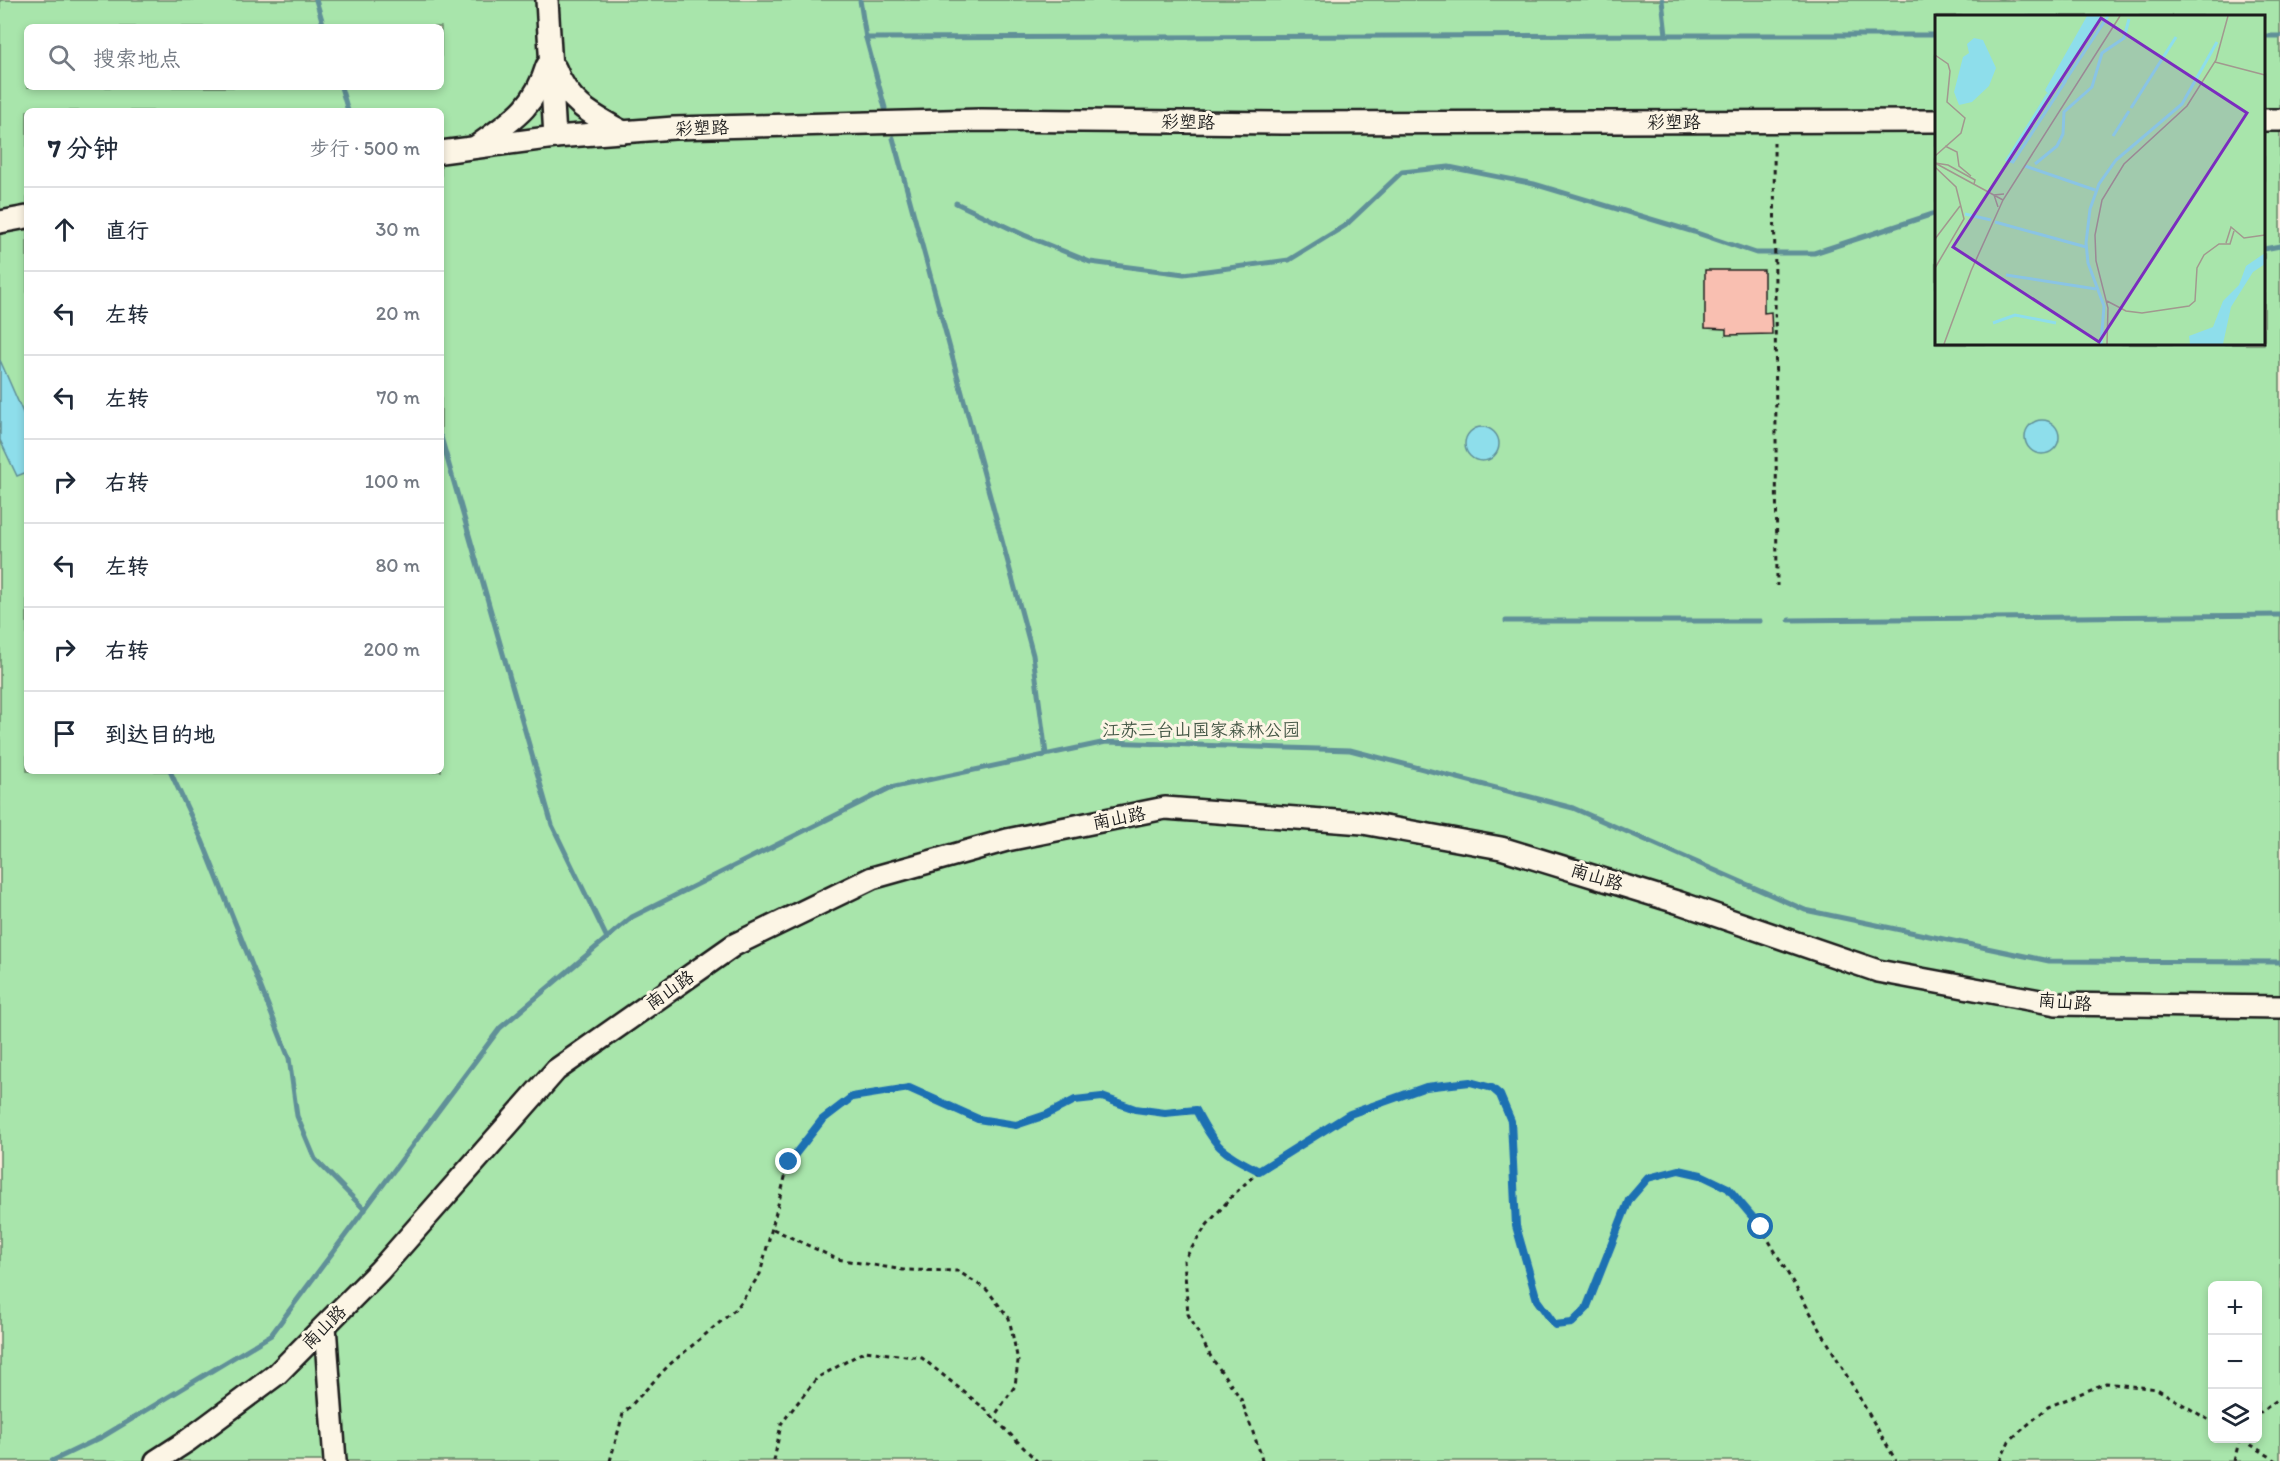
<!DOCTYPE html>
<html lang="zh">
<head>
<meta charset="utf-8">
<style>
  :root { --surface:#fff; --page:#f2f2f3; --text:#1f2937; --muted:#747a83; --line:#e0e1e3 }
  body { margin:0; font-family:Itim,"LXGW WenKai TC",sans-serif; background:var(--page); color:var(--text) }
  .controls { position:absolute; right:18px; bottom:18px; display:grid; overflow:hidden; border-radius:9px; box-shadow:0 3px 9px #0003 }
  .controls button { width:54px; height:54px; display:grid; place-items:center; padding:0; border:0; border-bottom:2px solid var(--line); background:var(--surface); color:var(--text); font:30px sans-serif }
  .stop { position:absolute; width:18px; height:18px; margin:-14px; border:4px solid #1f6fb2; border-radius:50%; background:#fff }
  .stop.end { background:#1f6fb2; border-color:#fff; box-shadow:0 2px 6px #0008 }
  .list { margin:0; padding:0; list-style:none }
  h2 { display:flex; justify-content:space-between; align-items:center; height:78px; margin:0; padding:0 24px; font-size:26px }
  h2 small { font-size:20px; font-weight:400; color:var(--muted) }
  .list li { display:grid; grid-template-columns:39px 1fr auto; gap:18px; align-items:center; box-sizing:border-box; height:84px; padding:0 24px; border-top:2px solid var(--line) }
  .list b { display:block; font-size:22px; white-space:nowrap }
  .list em { font-size:20px; font-style:normal; color:var(--muted) }
  .icon { flex:none; width:33px; height:33px; fill:none; stroke:currentColor; stroke-width:2; stroke-linecap:round; stroke-linejoin:round }
  .map { position:relative; flex:none; width:2280px; height:1461px; overflow:hidden }
  .search { position:absolute; background:var(--surface); box-shadow:0 3px 9px #0003; left:24px; top:24px; width:420px; height:66px; display:flex; align-items:center; gap:15px; box-sizing:border-box; padding:0 21px; border-radius:9px; color:var(--muted); font-size:22px }
  .panel { position:absolute; background:var(--surface); box-shadow:0 3px 9px #0003; left:24px; top:108px; width:420px; height:666px; border-radius:9px }
  .map>svg:first-child { display:block }
</style>
</head>
<body>
<div class="map">
<svg width="2280" height="1461" viewBox="0 0 2280 1461">
  <rect width="100%" height="100%" fill="#fbeadb"/>
  <filter id="ink" filterUnits="userSpaceOnUse"><feTurbulence type="fractalNoise" baseFrequency=".0167" numOctaves="2"/><feDisplacementMap in="SourceGraphic" scale="12" xChannelSelector="R" yChannelSelector="G"/><feConvolveMatrix kernelMatrix="1 2 1 2 8 2 1 2 1" color-interpolation-filters="sRGB"/></filter>
  <g filter="url(#ink)">
    <!-- green -->
    <path fill="#a8e5ab" stroke="#628064" stroke-width="1.5" fill-rule="evenodd" d="M0,0h2280v1461h-2280zM1936,16h328v328h-328zM27,27h414v60h-414zM27,111h414v660h-414zM2212,1286h46v152h-46z"/>
    <!-- water -->
    <g fill="#8edeeb" stroke="#609098" stroke-width="1.5">
      <polygon points="0,360 27,422 27,472 17,476 0,440"/>
      <circle cx="2042" cy="437" r="17"/>
      <circle cx="1482" cy="444" r="17"/>
    </g>
    <g fill="none" stroke-linecap="round" stroke-linejoin="round">
      <!-- stream -->
      <g stroke="#609098" stroke-width="5">
        <polyline points="316,0 324,27"/>
        <polyline points="860,0 866,38 1666,35 1662,0"/>
        <polyline points="1666,35 1936,35"/>
        <polyline points="2264,36 2280,36"/>
        <polyline points="866,38 885,108"/>
        <polyline points="341,87 348,111"/>
        <polyline points="893,138 1033,655 1046,754"/>
        <polyline points="956,203 1024,235 1090,262 1184,274 1289,260 1346,225 1402,172 1449,167 1534,184 1694,232 1756,253 1814,253 1936,213"/>
        <polyline points="2264,249 2280,246"/>
        <polyline points="441,437 552,825 607,938"/>
        <polyline points="1789,620 2280,615"/>
        <polyline points="1506,621 1760,621"/>
        <polyline points="170,771 202,840 289,1058 297,1116 315,1159 365,1210"/>
        <polyline points="52,1461 102,1437 271,1335 500,1028 632,917 890,788 1106,742 1350,750 1573,808 1805,910 2049,961 2280,962"/>
      </g>
    </g>
    <!-- building -->
    <polygon fill="#f9bfb1" stroke="#1c1c1c" stroke-width="1.5" points="1705,270 1764,270 1764,313 1771,312 1772,334 1726,335 1726,329 1705,328"/>
    <g fill="none" stroke-linecap="round" stroke-linejoin="round">
      <defs>
        <g id="minor">
          <polyline points="547,0 555,137"/>
          <path d="M555,68c13,35 37,47 68,64"/>
          <polyline points="2264,120 2280,120"/>
          <path d="M477,146c35,-26 57,-37 70,-80"/>
          <polyline points="441,152 555,137 674,128 981,120 1282,123 1936,121"/>
          <polyline points="0,222 27,217"/>
          <polyline points="325,1326 335,1461"/>
          <polyline points="156,1461 187,1441 277,1374 380,1270 556,1070 734,945 872,878 1007,840 1165,808 1363,823 1501,848 1680,903 1878,971 2056,1004 2280,1007"/>
        </g>
      </defs>
      <!-- minor casing -->
      <use href="#minor" stroke="#1c1c1c" stroke-width="26"/>
      <!-- path -->
      <g stroke="#1c1c1c" stroke-width="3" stroke-dasharray="4.5 4.5" stroke-linecap="butt">
        <polyline points="1774,142 1777,586"/>
        <polyline points="773,1229 837,1259 903,1270 958,1271 987,1290 1009,1318 1018,1361 1015,1386 993,1418"/>
        <polyline points="2258,1414 2280,1398"/>
        <path d="M610,1461l13,-47 46,-49 68,-57 23,-34 29,-112 33,-42 30,-23 58,-9 68,32 38,5 30,-10 29,-15 27,-3 33,12 30,4 31,-3c20,39 25,40 63,61"/>
        <polyline points="774,1461 781,1424 817,1378 865,1351 922,1358 985,1409 1037,1461"/>
        <polyline points="1262,1461 1260,1452 1241,1399 1211,1357 1188,1314 1184,1260 1206,1226 1233,1195 1259,1171 1350,1114 1426,1087 1471,1082 1492,1088 1500,1095 1511,1121 1516,1226 1537,1300 1555,1325 1572,1323 1586,1309 1629,1200 1648,1178 1679,1170 1701,1175 1728,1188 1761,1227 1896,1461"/>
        <polyline points="2000,1461 2009,1441 2048,1407 2106,1383 2157,1389 2212,1422"/>
        <polyline points="2234,1461 2240,1438 2277,1461"/>
      </g>
      <!-- minor -->
      <use href="#minor" stroke="#fcf5e5" stroke-width="21"/>
    </g>
  </g>
  <g fill="none" stroke-linecap="round" stroke-linejoin="round" filter="url(#ink)">
    <!-- route -->
    <path stroke="#1f6fb2" stroke-width="8" d="M789,1162l33,-42 30,-23 57,-9 69,31 38,6 30,-10 29,-15 27,-3 33,12 30,4 31,-3c20,39 25,41 63,61l91,-57 76,-27 44,-5 22,6 8,7 11,26 5,105 21,74 18,25 17,-2 14,-14 43,-109 19,-22 31,-8 22,5 27,13 33,39"/>
  </g>
  <g text-anchor="middle" dominant-baseline="central" stroke-width="6" stroke-linejoin="round" paint-order="stroke">
    <!-- street labels -->
    <g font-size="18" fill="#1c1c1c" stroke="#fcf5e5">
      <text transform="translate(1188 122) rotate(1)">彩塑路</text>
      <text x="1674" y="122">彩塑路</text>
      <text transform="translate(702 128) rotate(-2)">彩塑路</text>
      <text transform="translate(1119 818) rotate(-11)">南山路</text>
      <text transform="translate(1597 877) rotate(17)">南山路</text>
      <text transform="translate(670 990) rotate(-35)">南山路</text>
      <text transform="translate(2065 1002) rotate(5)">南山路</text>
      <text transform="translate(324 1327) rotate(-45)">南山路</text>
    </g>
    <!-- park labels -->
    <g font-size="18" fill="#465847" stroke="#fcf5e5">
      <text x="1201" y="730">江苏三台山国家森林公园</text>
    </g>
  </g>
  <!-- overview -->
  <g transform="translate(1935 15)">
    <rect width="330" height="330" fill="#fbeadb"/>
    <path d="M0,1h330v328h-330z" fill="#a8e5ab"/>
    <path d="M152,1h14l-52,79 -4,-5zM39,23l9,2 13,28 -7,18 -17,16 -13,3 -5,-13 9,-35 6,-4 -2,-9zM330,238v11l-12,8 -22,35 -8,37h-33l-1,-8 24,-9 10,-26 16,-16 7,-19z" fill="#8edeeb"/>
    <path fill="none" stroke="#8edeeb" stroke-width="3" d="M130,66l43,-65M113,79l-41,66 6,2 52,-80 -7,-3M196,93l45,-71M178,121l16,-25M100,149l22,-18 6,-12 1,-22 28,-25 10,-34 22,-15 5,-19M90,151l70,24M30,199l26,6M60,207l91,25M71,260l90,14M58,308l22,-8 41,8M166,329l3,-38 -16,-43 -2,-20 4,-34 9,-25 17,-24 66,-56 35,-62"/>
    <path fill="none" stroke="#a2988f" stroke-width="1.5" d="M0,40l13,9 2,7 -3,31 18,16 -4,15 -26,23M280,47l50,13M10,131l12,6 2,14 12,10M0,148l68,37M0,148l13,2 27,15 -1,4M0,152l21,20 8,32 -29,49M63,192l-4,-12 10,-1M0,224l25,-33M291,228l5,-16 13,11 21,-3M172,286l19,10 16,2 47,-7 6,-5 2,-33 7,-13 15,-11h11l4,-13M9,329l27,-73 32,-71 117,-184M172,329l1,-36 -12,-47 -1,-26 7,-35 22,-36 63,-58 29,-46 12,-44"/>
    <path fill="#7b2cbf" fill-opacity="0.15" stroke="#7b2cbf" stroke-width="3" d="M166,3l146,95 -148,229 -146,-95z"/>
    <rect width="330" height="330" fill="none" stroke="#1c1c1c" stroke-width="3"/>
  </g>
</svg>
<div class="controls">
<button>+</button>
<button>−</button>
<button><svg class="icon" aria-label="layers" viewBox="0 0 24 24"><path d="M12 4l9 5-9 5-9-5zM3 14l9 5 9-5"/></svg></button>
</div>
<div class="stop" style="left:1761px;top:1227px"></div>
<div class="stop end" style="left:789px;top:1162px"></div>
<div class="search"><svg class="icon" aria-label="search" viewBox="0 0 24 24"><circle cx="10" cy="10" r="6"/><path d="M15 15l6 6"/></svg>搜索地点</div>
<section class="panel">
<h2>7 分钟<small>步行 · 500 m</small></h2>
<ul class="list">
<li><svg class="icon" aria-label="ahead" viewBox="0 0 24 24"><path d="M12 20V5M6 11l6-6 6 6"/></svg><div><b>直行</b></div><em>30 m</em></li>
<li><svg class="icon" aria-label="left" viewBox="0 0 24 24"><path d="M17 20v-9H6M10 6l-5 5 5 5"/></svg><div><b>左转</b></div><em>20 m</em></li>
<li><svg class="icon" aria-label="left" viewBox="0 0 24 24"><path d="M17 20v-9H6M10 6l-5 5 5 5"/></svg><div><b>左转</b></div><em>70 m</em></li>
<li><svg class="icon" aria-label="right" viewBox="0 0 24 24"><path d="M7 20v-9h11M14 6l5 5-5 5"/></svg><div><b>右转</b></div><em>100 m</em></li>
<li><svg class="icon" aria-label="left" viewBox="0 0 24 24"><path d="M17 20v-9H6M10 6l-5 5 5 5"/></svg><div><b>左转</b></div><em>80 m</em></li>
<li><svg class="icon" aria-label="right" viewBox="0 0 24 24"><path d="M7 20v-9h11M14 6l5 5-5 5"/></svg><div><b>右转</b></div><em>200 m</em></li>
<li><svg class="icon" aria-label="arrive" viewBox="0 0 24 24"><path d="M6 21V4h12l-3 4 3 4H6"/></svg><div><b>到达目的地</b></div></li>
</ul>
</section>
</div>
</body>
</html>
